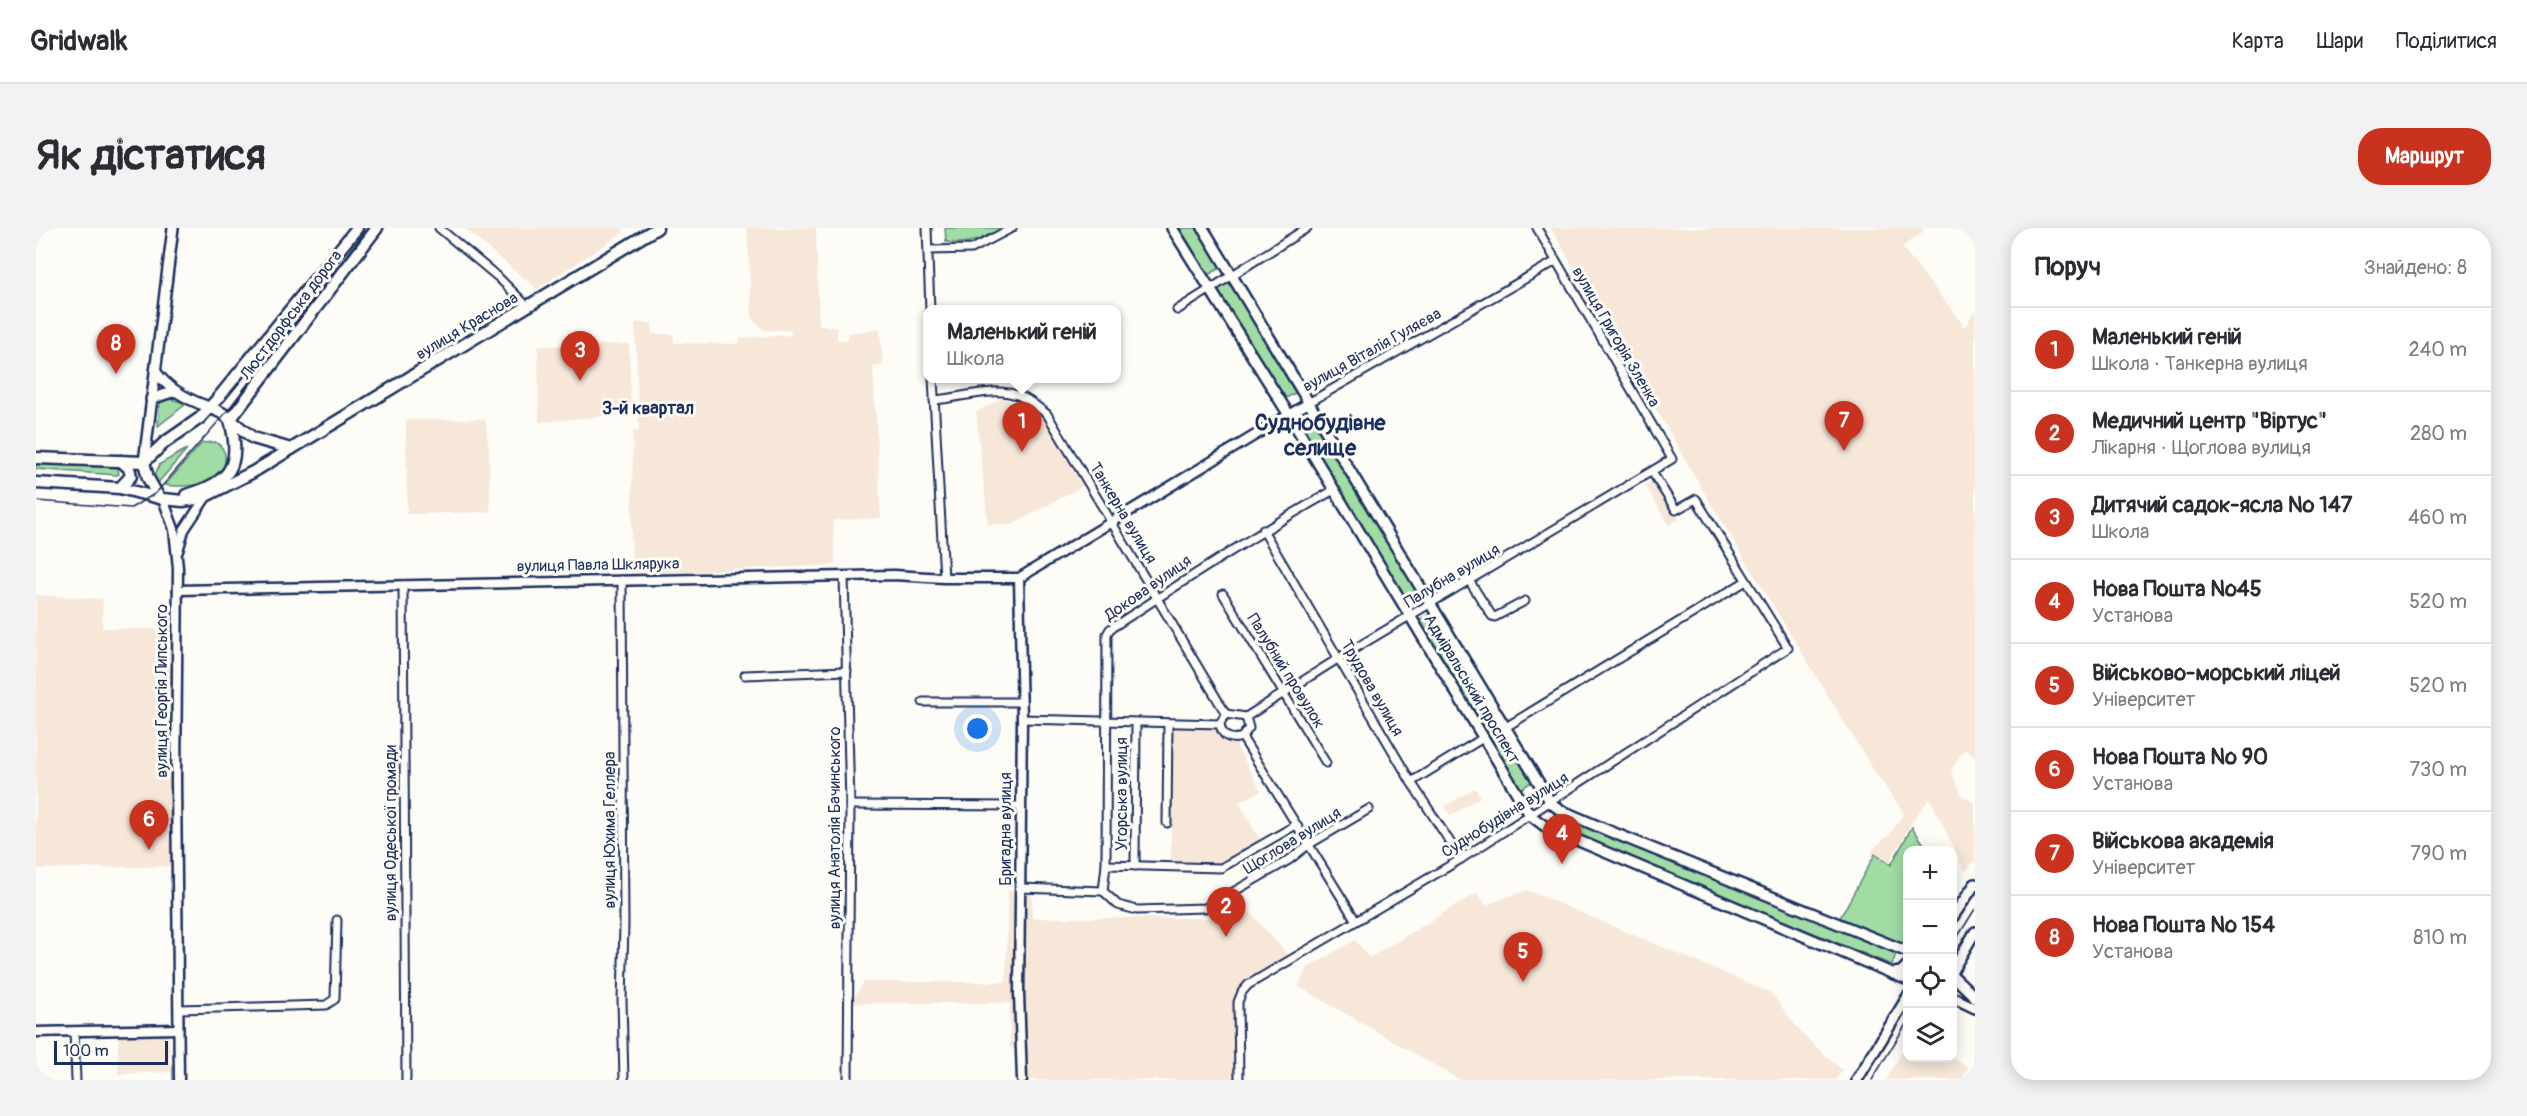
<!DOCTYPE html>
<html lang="uk">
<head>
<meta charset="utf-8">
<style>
  :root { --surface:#fff; --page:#f2f2f3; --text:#2b2b33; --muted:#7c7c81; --line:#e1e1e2; --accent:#c8321e }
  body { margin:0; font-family:Pangolin,sans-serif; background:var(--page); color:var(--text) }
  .controls { position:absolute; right:18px; bottom:18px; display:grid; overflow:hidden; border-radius:12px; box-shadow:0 3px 15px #0003 }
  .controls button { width:54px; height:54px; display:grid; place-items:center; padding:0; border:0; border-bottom:2px solid var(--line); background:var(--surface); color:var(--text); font:30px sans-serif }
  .scale { position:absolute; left:18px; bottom:15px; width:114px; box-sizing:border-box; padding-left:6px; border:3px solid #1b2f5e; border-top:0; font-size:16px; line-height:21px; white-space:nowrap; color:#1b2f5e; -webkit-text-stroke:4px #fdfcf7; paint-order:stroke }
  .you { position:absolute; left:942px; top:501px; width:21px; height:21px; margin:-15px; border:4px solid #fff; border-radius:50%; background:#1a73e8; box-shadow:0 0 0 9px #1a73e833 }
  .badge { display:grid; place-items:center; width:39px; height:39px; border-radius:50%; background:var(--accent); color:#fff; font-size:20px; font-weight:700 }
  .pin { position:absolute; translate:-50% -50px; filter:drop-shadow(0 2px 3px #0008) }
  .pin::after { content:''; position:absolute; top:32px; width:21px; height:18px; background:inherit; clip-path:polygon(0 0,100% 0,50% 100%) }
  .popup { position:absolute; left:887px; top:77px; width:198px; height:78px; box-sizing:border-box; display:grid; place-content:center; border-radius:12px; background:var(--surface); filter:drop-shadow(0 2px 4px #0005); font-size:20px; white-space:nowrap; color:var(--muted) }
  .popup b { font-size:22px; color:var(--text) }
  .popup::after { content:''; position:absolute; left:50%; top:100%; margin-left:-12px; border:12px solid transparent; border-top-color:var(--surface) }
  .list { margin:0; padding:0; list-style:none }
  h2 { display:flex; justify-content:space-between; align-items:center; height:78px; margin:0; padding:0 24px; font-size:26px }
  h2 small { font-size:20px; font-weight:400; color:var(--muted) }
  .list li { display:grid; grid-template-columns:39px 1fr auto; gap:18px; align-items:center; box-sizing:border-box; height:84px; padding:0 24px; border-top:2px solid var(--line) }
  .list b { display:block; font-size:22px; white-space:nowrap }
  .list p { margin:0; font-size:20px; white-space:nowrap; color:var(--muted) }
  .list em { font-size:20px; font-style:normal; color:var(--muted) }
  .icon { flex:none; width:33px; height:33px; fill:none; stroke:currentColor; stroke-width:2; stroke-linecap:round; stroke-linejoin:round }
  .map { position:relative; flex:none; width:1939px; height:852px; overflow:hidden; border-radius:24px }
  header { display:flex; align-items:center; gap:36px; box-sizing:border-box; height:84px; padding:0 30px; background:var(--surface); border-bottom:2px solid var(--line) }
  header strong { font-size:28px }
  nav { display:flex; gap:33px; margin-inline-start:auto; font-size:21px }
  .intro { display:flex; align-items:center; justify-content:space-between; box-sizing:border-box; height:144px; padding:0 36px }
  h1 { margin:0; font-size:42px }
  .button { padding:15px 27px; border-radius:24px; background:var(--accent); color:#fff; font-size:21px; font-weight:700 }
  main { display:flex; gap:36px; padding:0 36px }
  aside { flex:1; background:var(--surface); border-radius:24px; box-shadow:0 3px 15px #0003 }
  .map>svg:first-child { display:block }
</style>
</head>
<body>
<header>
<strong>Gridwalk</strong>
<nav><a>Карта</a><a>Шари</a><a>Поділитися</a></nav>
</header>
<div class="intro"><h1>Як дістатися</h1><a class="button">Маршрут</a></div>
<main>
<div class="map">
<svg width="1939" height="852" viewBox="0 0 1939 852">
  <rect width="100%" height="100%" fill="#fdfcf7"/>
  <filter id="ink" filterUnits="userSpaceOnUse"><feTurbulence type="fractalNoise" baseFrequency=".0167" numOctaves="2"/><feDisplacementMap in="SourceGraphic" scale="12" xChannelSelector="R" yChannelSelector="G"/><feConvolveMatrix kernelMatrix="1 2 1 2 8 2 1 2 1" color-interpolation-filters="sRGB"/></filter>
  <g filter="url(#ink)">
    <!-- built -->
    <g fill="#f6e7d9">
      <polygon points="428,0 586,0 588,4 501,61"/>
      <polygon points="711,0 780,0 783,98 801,99 801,112 812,112 812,105 844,101 847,137 837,138 845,290 797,292 799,337 595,346 597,204 603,203 599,95 616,95 616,106 637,106 638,115 703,116 704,110 755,107 755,102 728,102 716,91"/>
      <polygon points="1515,0 1886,0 1888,3 1866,19 1929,99 1939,82 1939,528 1928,521 1915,543 1926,568 1939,575 1939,632 1929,644 1894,570 1879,589 1853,635 1835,623 1854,606 1868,585 1838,543 1668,264"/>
      <polygon points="593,116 595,186 503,194 502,118"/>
      <polygon points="967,170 990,179 1008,190 1048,257 976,297 952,296 940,184"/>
      <polygon points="449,191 453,221 454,284 371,286 370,192"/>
      <polygon points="1619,251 1643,291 1633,297 1609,257"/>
      <polygon points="0,367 67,371 66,400 140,402 139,638 0,641"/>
      <polygon points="1135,497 1191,500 1225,563 1203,574 1226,616 1188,639 1135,638"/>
      <polygon points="1439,560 1444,569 1414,588 1409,578"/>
      <polygon points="1491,662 1735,765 1766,806 1806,842 1800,852 1424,852 1262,758 1272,740 1319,712 1333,730 1441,665 1450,677"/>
      <polygon points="972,663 996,667 996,690 1188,690 1204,673 1253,728 1202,760 1199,776 1202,852 986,852 981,821 974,820 974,775 818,775 819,769 828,754 970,754"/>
      <polygon points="82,808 133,808 135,844 82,846"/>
      <polygon points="1871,815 1872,830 1916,830 1933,839 1925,852 1850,852"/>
    </g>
    <!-- green -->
    <g fill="#a0dca3" stroke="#5e8680" stroke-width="1.5">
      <path d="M909,0h59c-18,11 -37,18 -58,14z"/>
      <polygon points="1144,0 1165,0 1188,38 1172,47"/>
      <polygon points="1197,52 1264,162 1247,172 1180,62"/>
      <polygon points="130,169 150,176 122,198 124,173"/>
      <polygon points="1282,194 1388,369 1372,379 1266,204"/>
      <path d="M179,214c18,9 10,35 -7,40 -12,4 -31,5 -43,3l37,-42z"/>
      <polygon points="151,221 122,255 118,248 124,236"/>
      <polygon points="0,233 81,238 83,246 81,247 0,241"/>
      <polygon points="1398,384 1499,552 1483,562 1381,393"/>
      <polygon points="1520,584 1861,723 1856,737 1511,597"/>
      <polygon points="1876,599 1892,622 1872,622 1871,716 1866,717 1804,690 1839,626 1855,637"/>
    </g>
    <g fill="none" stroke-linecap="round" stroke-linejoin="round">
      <defs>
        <g id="minor">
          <polyline points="403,0 463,50 491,78"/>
          <polyline points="891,0 894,82"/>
          <polyline points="894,22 936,21 976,0"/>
          <polyline points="1141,82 1271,0"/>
          <polyline points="897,150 908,350"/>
          <path d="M898,172c29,-2 62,-16 90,-2 8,4 16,11 23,16l179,300"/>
          <polyline points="1274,174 1520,33"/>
          <polyline points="1227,302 1375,554 1425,631"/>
          <polyline points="808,348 814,577 812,852"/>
          <polyline points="586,352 588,697 586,772 588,852"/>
          <polyline points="1434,354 1456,388 1459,389 1489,373"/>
          <polyline points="367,357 370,852"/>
          <polyline points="1187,366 1290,535"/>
          <polyline points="709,447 811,443"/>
          <polyline points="887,474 986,474"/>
          <path d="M1210,489l3,11 -7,9c-12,4 -21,-1 -22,-14l6,-9 20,3 93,-59 333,-199 -135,-231"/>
          <polyline points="986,491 1184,496"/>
          <polyline points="1470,499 1710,353"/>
          <polyline points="1206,509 1320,693"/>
          <polyline points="1375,554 1447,510"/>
          <polyline points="814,577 984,578"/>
          <polyline points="1131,595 1132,495"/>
          <polyline points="1070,637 1185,640 1260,597"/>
          <polyline points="1099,638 1100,495"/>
          <polyline points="985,660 1067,663 1082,677 1101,682 1169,680 1253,632 1272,617 1333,581"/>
          <path d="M1067,663l3,-26 1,-231 3,-5c74,-48 147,-96 224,-139"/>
          <polyline points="143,781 290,777 299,771 301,692"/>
          <polyline points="38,803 40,852"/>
          <polyline points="1203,852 1202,774 1206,764 1212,757 1425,631 1752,420 1660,271 1640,282 1616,244"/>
        </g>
        <g id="tertiary">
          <polyline points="127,271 138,301 142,340 140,552 143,852"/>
          <polyline points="142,323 148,302 172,266"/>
          <polyline points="983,350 986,491 983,765 986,852"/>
          <polyline points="142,362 858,347 908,350 983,350 1274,174"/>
          <polyline points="0,804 142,801"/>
        </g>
        <g id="secondary">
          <polyline points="1136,0 1253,187 1494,587 1510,599 1872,752"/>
          <polyline points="1167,0 1515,575 1524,582 1573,603 1872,724"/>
          <path d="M119,143c13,18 33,29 54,36"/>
          <polyline points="115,171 139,163"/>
          <polyline points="108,234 137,0"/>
          <polyline points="1916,690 1939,656"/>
          <polyline points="1916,743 1939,704"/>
          <polyline points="1858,745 1865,744 1872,737"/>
          <polyline points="1916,747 1939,769"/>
          <polyline points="1916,769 1939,780"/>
          <polyline points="1821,852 1872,768"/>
        </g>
        <g id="primary">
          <polyline points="173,179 186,185 217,210 255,221"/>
          <polyline points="194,192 341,0"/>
          <polyline points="0,230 108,234"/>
          <polyline points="108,234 128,215 164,190 183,169 321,0"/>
          <polyline points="108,234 112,250 122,268"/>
          <polyline points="0,255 84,260 127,271 147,273 166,270 217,244 621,0"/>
          <polyline points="84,260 95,248 93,240 85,233"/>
          <path d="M150,267c45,-12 56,-30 44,-75"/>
        </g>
      </defs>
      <!-- minor casing -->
      <use href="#minor" stroke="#1b2f5e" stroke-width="11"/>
      <!-- tertiary casing -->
      <use href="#tertiary" stroke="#1b2f5e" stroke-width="13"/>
      <!-- secondary casing -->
      <use href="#secondary" stroke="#1b2f5e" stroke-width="14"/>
      <!-- primary casing -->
      <use href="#primary" stroke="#1b2f5e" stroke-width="15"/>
      <!-- minor -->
      <use href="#minor" stroke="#fdfcf7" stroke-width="7"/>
      <!-- tertiary -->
      <use href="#tertiary" stroke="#fdfcf7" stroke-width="8"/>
      <!-- secondary -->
      <use href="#secondary" stroke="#fdfcf7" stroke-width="9"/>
      <!-- primary -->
      <use href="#primary" stroke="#fdfcf7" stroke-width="10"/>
      <!-- tram -->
      <g stroke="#1b2f5e" stroke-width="1.5">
        <polyline points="0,273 95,280 120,265 188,187 331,0"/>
        <polyline points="1916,718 1939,681"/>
        <polyline points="1836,852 1872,793"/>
      </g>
    </g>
  </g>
  <g text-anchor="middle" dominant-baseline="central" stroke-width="6" stroke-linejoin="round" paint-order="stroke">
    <!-- street labels -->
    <g font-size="16" fill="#1b2f5e" stroke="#fdfcf7">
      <text transform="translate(255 87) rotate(-53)">Люстдорфська дорога</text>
      <text transform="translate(431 98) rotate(-31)">вулиця Краснова</text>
      <text transform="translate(1580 109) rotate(60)">вулиця Григорія Зленка</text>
      <text transform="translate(1336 122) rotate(-29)">вулиця Віталія Гуляєва</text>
      <text transform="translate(1087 285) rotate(59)">Танкерна вулиця</text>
      <text transform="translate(562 337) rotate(-1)">вулиця Павла Шклярука</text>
      <text transform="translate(1416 348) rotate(-31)">Палубна вулиця</text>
      <text transform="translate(1112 360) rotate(-35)">Докова вулиця</text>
      <text transform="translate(1250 443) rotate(58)">Палубний провулок</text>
      <text transform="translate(1336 460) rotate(60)">Трудова вулиця</text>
      <text transform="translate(1436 461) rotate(59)">Адміральський проспект</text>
      <text transform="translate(126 463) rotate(-90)">вулиця Георгія Липського</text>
      <text transform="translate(1086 566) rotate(-90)">Угорська вулиця</text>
      <text transform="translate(1469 587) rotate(-32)">Суднобудівна вулиця</text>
      <text transform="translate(799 600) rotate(-90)">вулиця Анатолія Бачинського</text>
      <text transform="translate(970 601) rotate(-90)">Бригадна вулиця</text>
      <text transform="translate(574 602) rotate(-90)">вулиця Юхима Геллера</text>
      <text transform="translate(355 605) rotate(-90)">вулиця Одеської громади</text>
      <text transform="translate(1256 613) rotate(-32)">Щоглова вулиця</text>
    </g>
    <!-- neighbourhood labels -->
    <g font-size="18" font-weight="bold" fill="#1b2f5e" stroke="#fdfcf7">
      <text x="612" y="180">3-й квартал</text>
    </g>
    <!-- district labels -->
    <g font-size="22" font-weight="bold" fill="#1b2f5e" stroke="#fdfcf7">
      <text x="1284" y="195">Суднобудівне<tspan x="1284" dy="25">селище</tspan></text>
    </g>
  </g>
</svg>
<div class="controls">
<button>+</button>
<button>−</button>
<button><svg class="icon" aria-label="locate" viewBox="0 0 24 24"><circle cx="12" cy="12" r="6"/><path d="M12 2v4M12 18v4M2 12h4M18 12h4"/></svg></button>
<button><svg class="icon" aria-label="layers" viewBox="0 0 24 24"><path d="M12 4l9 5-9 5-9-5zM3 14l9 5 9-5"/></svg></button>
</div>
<div class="scale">100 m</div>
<div class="you"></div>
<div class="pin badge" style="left:986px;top:224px">1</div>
<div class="popup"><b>Маленький геній</b>Школа</div>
<div class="pin badge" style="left:1190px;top:709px">2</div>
<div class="pin badge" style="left:544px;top:153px">3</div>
<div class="pin badge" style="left:1526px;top:636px">4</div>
<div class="pin badge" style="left:1487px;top:754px">5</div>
<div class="pin badge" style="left:113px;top:622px">6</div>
<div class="pin badge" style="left:1808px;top:223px">7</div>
<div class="pin badge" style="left:80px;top:146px">8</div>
</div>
<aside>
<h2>Поруч<small>Знайдено: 8</small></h2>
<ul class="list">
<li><span class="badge">1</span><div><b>Маленький геній</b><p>Школа · Танкерна вулиця</p></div><em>240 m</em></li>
<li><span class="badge">2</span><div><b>Медичний центр &quot;Віртус&quot;</b><p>Лікарня · Щоглова вулиця</p></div><em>280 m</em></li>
<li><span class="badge">3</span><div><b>Дитячий садок-ясла № 147</b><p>Школа</p></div><em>460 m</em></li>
<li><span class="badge">4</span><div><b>Нова Пошта №45</b><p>Установа</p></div><em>520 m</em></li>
<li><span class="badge">5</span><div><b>Військово-морський ліцей</b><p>Університет</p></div><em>520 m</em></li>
<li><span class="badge">6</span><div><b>Нова Пошта № 90</b><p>Установа</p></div><em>730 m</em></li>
<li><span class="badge">7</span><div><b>Військова академія</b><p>Університет</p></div><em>790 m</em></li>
<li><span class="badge">8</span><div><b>Нова Пошта № 154</b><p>Установа</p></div><em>810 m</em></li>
</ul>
</aside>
</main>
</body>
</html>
